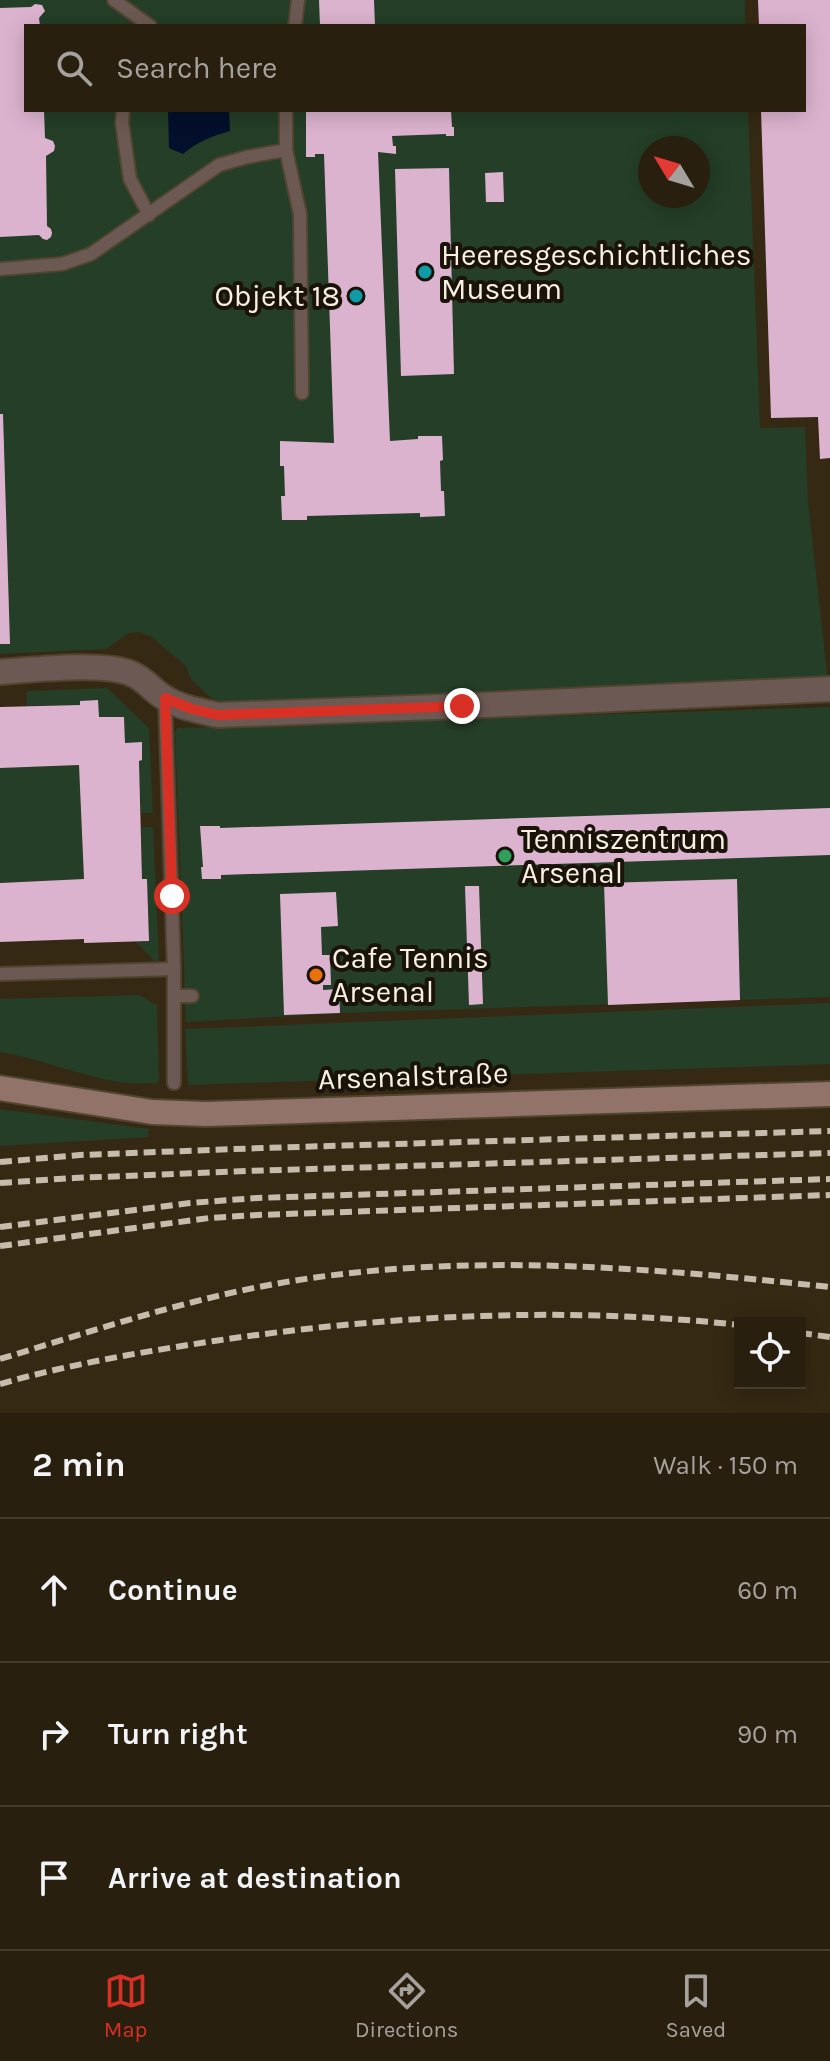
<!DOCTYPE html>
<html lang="en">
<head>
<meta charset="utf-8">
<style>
  :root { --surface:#281f0e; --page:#342c1c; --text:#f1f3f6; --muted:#a5a29e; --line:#443d2e; --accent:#d93025 }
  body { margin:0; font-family:Karla,sans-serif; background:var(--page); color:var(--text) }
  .controls { position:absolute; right:24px; bottom:24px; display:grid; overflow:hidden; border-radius:0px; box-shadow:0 4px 20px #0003 }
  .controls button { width:72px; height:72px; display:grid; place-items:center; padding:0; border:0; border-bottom:2px solid var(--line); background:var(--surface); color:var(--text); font:40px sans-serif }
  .compass { position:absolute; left:638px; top:136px; width:72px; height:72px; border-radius:50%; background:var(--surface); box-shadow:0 4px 20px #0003; rotate:308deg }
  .stop { position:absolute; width:24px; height:24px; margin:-18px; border:6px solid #d93025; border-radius:50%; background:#fff }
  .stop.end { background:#d93025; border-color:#fff; box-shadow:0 2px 8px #0008 }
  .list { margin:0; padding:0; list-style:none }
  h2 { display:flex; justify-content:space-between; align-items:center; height:104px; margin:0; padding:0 32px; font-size:34px }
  h2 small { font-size:26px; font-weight:400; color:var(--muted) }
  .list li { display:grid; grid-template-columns:52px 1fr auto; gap:24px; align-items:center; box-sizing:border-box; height:144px; padding:0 32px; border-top:2px solid var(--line) }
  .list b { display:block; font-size:30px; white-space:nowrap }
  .list em { font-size:26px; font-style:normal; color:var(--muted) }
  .icon { flex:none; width:44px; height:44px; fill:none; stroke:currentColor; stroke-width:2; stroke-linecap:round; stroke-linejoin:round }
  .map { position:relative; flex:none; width:830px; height:1413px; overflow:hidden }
  .search { position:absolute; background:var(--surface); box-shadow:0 4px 20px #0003; left:24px; right:24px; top:24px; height:88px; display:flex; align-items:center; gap:20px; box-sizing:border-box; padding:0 28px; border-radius:0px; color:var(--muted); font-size:30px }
  .sheet { height:536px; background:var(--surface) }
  nav { display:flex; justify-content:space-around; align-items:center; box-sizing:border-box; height:112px; border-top:2px solid var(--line); background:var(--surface); font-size:22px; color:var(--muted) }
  nav a { display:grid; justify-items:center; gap:4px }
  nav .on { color:var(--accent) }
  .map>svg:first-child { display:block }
</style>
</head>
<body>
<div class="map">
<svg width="830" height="1413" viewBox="0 0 830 1413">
  <rect width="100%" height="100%" fill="#362913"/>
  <!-- green -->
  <g fill="#243e27" fill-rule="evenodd">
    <path d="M0,0h745v26h-719v84h722l12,318 45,-1 3,74 20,181 -603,21 -14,-5 -19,-18 -7,-15 -35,-29 -11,-4 -10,1 -23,16 -106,5zM650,148h48v48h-48z"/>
    <polygon points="107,688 149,728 153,813 141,813 139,761 142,760 142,743 125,743 124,717 99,717 80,701 80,705 26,706 27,691"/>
    <polygon points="830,707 830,997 340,1013 186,1022 175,731 178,728"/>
    <polygon points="79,765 84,879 0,883 0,768"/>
    <polygon points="141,827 153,827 159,961 155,961 136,942 149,941 147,880 142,879"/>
    <path d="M139,995l18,10 2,78c-10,0 -21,1 -31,0 -44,-5 -85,-24 -128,-31v-53z"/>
    <polygon points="830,1003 830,1064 188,1085 185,1029"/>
    <polygon points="0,1109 149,1129 148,1137 0,1146"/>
  </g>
  <!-- water -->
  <path fill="#030f2b" d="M168,110h61l1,21c-18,5 -33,11 -47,23l-14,-6z"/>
  <!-- building -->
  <g fill="#dcb3cf">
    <polygon points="319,0 374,0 375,26 320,26"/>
    <polygon points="758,0 830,0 830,458 820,459 818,417 771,418 761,110 804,110 804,26 759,26"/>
    <polygon points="35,4 42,5 45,11 39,18 40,26 26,26 26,110 44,110 45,138 53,141 55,146 54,151 46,156 47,226 51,229 52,233 51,237 47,240 43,239 39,235 0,237 0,8 31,7"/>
    <polygon points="306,110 451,110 452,127 454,127 454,136 446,136 446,134 392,136 393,146 396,146 396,154 378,152 390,441 418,439 418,436 442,436 443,460 440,461 441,491 444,491 445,516 420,517 420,513 307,516 307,520 282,520 281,496 285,496 284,466 280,466 280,441 334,443 324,154 315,154 315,157 306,157"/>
    <polygon points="449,168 454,374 401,376 395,169"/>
    <polygon points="503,172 504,202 486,202 485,173"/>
    <polygon points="0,414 3,414 10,644 0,644"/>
    <polygon points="98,700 99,717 124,717 125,743 142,742 142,760 139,761 142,879 147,879 149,941 84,943 84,939 0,942 0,883 84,879 79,765 0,768 0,707 80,705 80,701"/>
    <polygon points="830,808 830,855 221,875 221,879 202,879 201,867 203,867 200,826 220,826 220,828"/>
    <polygon points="737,879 740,1000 608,1005 604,883"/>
    <polygon points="465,886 479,886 483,1004 469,1005"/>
    <polygon points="336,892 338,926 321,927 322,955 330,955 331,985 323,985 323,990 339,989 340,1013 284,1015 280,894"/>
  </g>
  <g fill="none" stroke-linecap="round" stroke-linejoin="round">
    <defs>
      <g id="service">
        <polyline points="114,0 150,26"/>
        <polyline points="295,26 298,0"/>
        <polyline points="123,110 122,123 130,179 149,215"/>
        <polyline points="286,150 300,214 302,393"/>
        <polyline points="0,269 62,264 91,254 219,165 247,157 286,150 286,110"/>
        <polyline points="0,974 174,969 165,698"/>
        <polyline points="174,996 192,996"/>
        <polyline points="174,1083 174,969"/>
      </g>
      <path id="minor" d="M0,672c33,-2 101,-10 130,1 17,7 21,17 35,25 16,10 36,13 53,17l244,-9 368,-17"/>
      <polyline id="secondary" points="0,1088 152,1112 206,1114 830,1094"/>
    </defs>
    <!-- service casing -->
    <use href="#service" stroke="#514530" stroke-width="16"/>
    <!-- minor casing -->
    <use href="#minor" stroke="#514530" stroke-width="28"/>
    <!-- secondary casing -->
    <use href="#secondary" stroke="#514530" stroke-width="28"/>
    <!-- service -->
    <use href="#service" stroke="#6d5953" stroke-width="12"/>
    <!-- minor -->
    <use href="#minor" stroke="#6d5953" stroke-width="24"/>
    <!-- secondary -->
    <use href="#secondary" stroke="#917369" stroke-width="24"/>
    <!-- rail -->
    <g stroke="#c6bcad" stroke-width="6" stroke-dasharray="12 6" stroke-linecap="butt">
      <polyline points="0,1162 80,1155 262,1148 830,1131"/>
      <polyline points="0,1183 74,1178 247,1171 830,1153"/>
      <polyline points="0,1227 190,1203 257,1198 830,1179"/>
      <polyline points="0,1246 209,1218 258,1215 830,1195"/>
      <polyline points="800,1333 830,1337"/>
      <path d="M0,1359c96,-29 193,-62 292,-78 179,-29 359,-13 538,6"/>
      <path d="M0,1384c70,-20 142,-32 214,-43 175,-26 350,-35 526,-16"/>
    </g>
  </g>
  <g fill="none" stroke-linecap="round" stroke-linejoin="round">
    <!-- route -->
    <polyline stroke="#d93025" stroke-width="10" points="172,896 165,698 192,709 218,715 462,706"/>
  </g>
  <!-- markers -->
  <g fill="#0f9aa8" stroke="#191309" stroke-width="3">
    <circle cx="425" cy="272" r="8"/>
    <circle cx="356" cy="296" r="8"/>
  </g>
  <circle fill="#2e9e5b" stroke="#191309" stroke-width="3" cx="505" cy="856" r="8"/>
  <circle fill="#e8710a" stroke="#191309" stroke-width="3" cx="316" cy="975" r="8"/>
  <g text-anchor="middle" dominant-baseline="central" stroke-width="8" stroke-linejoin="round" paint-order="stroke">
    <!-- poi labels -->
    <g font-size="30" fill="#f9f0e3" stroke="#191309" text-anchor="start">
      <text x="441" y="255">Heeresgeschichtliches<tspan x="441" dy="34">Museum</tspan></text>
      <text x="340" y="296" text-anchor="end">Objekt 18</text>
      <text x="521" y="839">Tenniszentrum<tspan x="521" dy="34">Arsenal</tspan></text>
      <text x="332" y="958">Cafe Tennis<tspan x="332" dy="34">Arsenal</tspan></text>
    </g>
    <!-- street labels -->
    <g font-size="30" fill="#f9f0e3" stroke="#191309">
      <text transform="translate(413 1076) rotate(-2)">Arsenalstraße</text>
    </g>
  </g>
</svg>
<div class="controls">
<button><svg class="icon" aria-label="locate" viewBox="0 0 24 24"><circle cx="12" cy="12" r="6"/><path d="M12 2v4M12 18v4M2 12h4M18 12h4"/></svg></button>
</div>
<svg class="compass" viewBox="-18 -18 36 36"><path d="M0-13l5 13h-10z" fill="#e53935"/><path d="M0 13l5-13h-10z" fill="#a5a29e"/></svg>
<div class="stop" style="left:172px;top:896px"></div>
<div class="stop end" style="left:462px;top:706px"></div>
<div class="search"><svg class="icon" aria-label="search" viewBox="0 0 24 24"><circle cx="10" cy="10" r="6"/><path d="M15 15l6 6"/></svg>Search here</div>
</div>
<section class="sheet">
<h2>2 min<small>Walk · 150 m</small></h2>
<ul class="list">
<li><svg class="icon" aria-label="ahead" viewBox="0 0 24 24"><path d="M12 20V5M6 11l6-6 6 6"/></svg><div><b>Continue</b></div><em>60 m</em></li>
<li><svg class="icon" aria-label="right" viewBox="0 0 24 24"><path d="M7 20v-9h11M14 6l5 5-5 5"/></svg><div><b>Turn right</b></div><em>90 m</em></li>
<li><svg class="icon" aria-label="arrive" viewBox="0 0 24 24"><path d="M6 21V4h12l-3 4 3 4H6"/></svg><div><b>Arrive at destination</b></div></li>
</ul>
</section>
<nav>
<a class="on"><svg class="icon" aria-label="map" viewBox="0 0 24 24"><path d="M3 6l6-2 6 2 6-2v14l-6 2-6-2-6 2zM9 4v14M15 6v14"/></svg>Map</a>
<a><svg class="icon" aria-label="directions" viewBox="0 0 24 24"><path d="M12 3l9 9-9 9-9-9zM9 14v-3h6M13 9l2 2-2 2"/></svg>Directions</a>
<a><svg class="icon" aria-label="saved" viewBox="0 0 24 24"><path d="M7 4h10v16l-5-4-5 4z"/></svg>Saved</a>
</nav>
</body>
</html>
